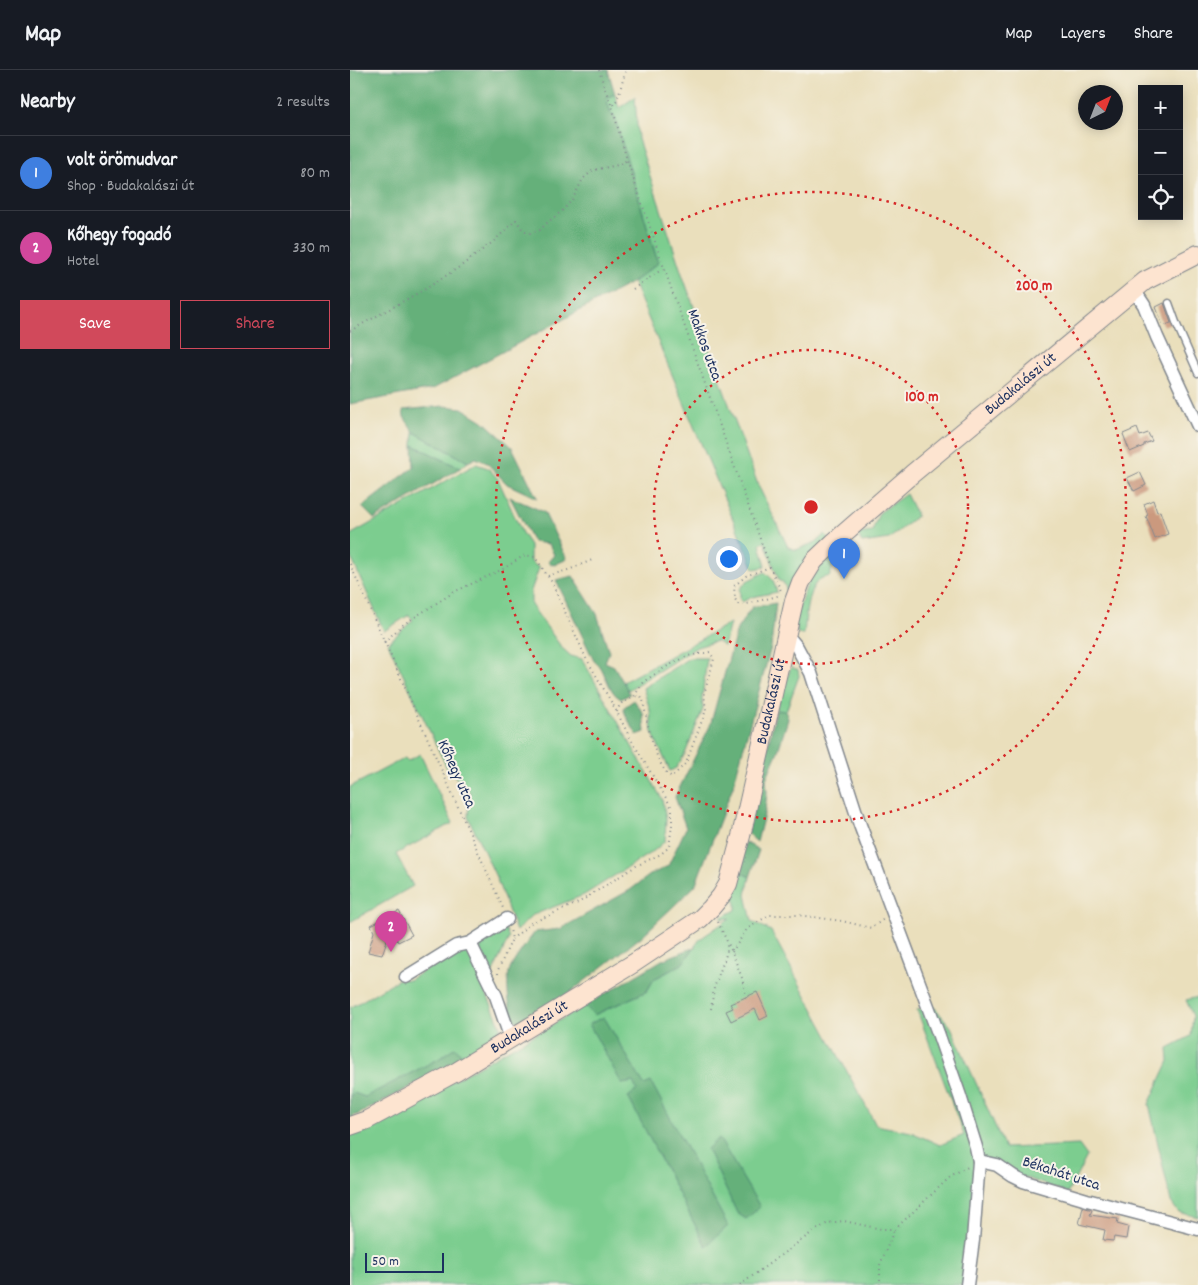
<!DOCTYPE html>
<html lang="en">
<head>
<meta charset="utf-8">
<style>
  :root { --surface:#171b24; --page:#242831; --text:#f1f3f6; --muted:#9ea1a6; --line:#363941; --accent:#d1495b }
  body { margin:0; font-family:Dekko,sans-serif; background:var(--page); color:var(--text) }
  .controls { position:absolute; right:15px; top:15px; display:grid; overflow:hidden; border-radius:0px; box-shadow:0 2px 12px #0003 }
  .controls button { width:45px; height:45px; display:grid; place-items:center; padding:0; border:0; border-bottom:1px solid var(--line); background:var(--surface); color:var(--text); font:25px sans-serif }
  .compass { position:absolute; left:728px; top:15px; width:45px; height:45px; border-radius:50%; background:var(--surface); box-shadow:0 2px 12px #0003; rotate:42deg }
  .scale { position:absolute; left:15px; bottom:12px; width:79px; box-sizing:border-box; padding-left:5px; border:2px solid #1b2f5e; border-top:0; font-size:14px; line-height:18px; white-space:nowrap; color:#1b2f5e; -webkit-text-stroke:4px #f7f3e8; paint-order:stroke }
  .you { position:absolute; left:378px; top:488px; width:18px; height:18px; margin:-12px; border:4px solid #fff; border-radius:50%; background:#1a73e8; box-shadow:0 0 0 8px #1a73e833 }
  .badge { display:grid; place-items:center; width:32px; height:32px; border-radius:50%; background:var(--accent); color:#fff; font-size:16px; font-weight:700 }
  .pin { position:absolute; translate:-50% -41px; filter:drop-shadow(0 1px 2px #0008) }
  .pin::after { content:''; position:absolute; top:26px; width:18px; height:15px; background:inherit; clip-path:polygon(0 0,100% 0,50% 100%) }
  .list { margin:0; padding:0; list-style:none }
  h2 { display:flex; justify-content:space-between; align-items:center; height:65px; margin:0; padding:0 20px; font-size:21px }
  h2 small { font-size:16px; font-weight:400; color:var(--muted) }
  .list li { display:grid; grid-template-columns:32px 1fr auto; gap:15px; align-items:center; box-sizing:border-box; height:75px; padding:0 20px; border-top:1px solid var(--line) }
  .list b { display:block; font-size:19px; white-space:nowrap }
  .list p { margin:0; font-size:16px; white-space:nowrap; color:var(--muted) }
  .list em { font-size:16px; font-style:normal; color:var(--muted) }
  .actions { display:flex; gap:10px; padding:15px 20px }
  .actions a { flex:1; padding:11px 0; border:1px solid var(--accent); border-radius:0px; text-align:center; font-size:18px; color:var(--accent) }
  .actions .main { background:var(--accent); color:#fff }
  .icon { flex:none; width:28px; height:28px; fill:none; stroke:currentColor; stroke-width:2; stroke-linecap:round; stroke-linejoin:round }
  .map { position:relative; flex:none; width:848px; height:1215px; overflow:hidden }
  header { display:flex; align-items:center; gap:30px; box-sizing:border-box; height:70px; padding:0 25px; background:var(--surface); border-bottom:1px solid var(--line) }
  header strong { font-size:24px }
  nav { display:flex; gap:28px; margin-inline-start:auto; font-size:18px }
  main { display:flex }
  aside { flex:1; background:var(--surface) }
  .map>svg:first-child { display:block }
</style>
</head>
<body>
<header>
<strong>Map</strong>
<nav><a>Map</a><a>Layers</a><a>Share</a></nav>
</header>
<main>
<aside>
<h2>Nearby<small>2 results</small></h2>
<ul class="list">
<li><span class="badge" style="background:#3f7fe0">1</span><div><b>volt örömudvar</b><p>Shop · Budakalászi út</p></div><em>80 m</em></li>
<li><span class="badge" style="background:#d1479c">2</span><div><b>Kőhegy fogadó</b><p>Hotel</p></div><em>330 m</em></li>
</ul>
<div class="actions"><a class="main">Save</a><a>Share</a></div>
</aside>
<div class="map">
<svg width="848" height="1215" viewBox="0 0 848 1215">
  <rect width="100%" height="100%" fill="#f7f3e8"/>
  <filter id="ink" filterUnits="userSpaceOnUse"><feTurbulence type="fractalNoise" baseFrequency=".02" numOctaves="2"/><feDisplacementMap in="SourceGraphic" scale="10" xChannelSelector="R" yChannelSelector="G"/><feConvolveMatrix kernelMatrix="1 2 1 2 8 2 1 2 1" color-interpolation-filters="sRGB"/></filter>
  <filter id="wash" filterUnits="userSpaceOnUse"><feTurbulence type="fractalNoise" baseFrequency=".0096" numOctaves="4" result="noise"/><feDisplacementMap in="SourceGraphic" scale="20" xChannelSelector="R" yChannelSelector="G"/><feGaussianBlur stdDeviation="1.12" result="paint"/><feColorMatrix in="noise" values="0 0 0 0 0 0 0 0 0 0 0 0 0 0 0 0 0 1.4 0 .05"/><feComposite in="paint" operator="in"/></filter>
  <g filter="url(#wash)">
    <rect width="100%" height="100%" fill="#eadfbc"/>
    <!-- green -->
    <g fill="#7ccd8f" stroke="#4c7e76">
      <polygon points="265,24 269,38 285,27 288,69 331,201 408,415 438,477 446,480 466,472 475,464 479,469 440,523 438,523 433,512 429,511 415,472 410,474 415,493 415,497 404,499 283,212 308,193 264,46 261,44 256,28"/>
      <polygon points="64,362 118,392 110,398 63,375"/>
      <polygon points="126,394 138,398 148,409 172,463 180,475 180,491 189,498 181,521 181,535 212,578 221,586 232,589 312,729 316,748 315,771 305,780 234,825 183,845 166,861 146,807 118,747 120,722 97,698 38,573 63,550 59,545 34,561 0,485 0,465"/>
      <polygon points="556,424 567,446 539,469 512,473 508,464 522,462 529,443"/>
      <path d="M483,486l2,2 -5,18c-2,1 -5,1 -8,2 -16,9 -16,40 -18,56h-6l-4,-13 15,-41 20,-23z"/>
      <polygon points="415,502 423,510 427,522 402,527 392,532 390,530 390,519 397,511"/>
      <polygon points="380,553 374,576 367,571 347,577 278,620 273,612"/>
      <polygon points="339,588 357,588 352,628 353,639 335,684 326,698 320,701 302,662 300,640 293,618"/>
      <polygon points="441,597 448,600 449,606 436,641 426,640"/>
      <polygon points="70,684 103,753 46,784 63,816 0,852 0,717 55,688 58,691"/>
      <polygon points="388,801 400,807 396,825 402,851 421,861 526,1055 561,1062 590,1075 614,1065 567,940 585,938 601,957 655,1078 729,1075 737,1086 718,1123 629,1091 613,1215 0,1215 0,1046 23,1056 235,936 244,945 297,921 304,909 332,894 350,869 380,848 372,849 372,847 386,840 386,833 381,823"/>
      <polygon points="152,857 156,860 159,868 143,902 142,912 130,887 131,874 137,866"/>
      <polygon points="112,877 117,879 151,957 146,968 121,983 0,1035 0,938 49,909 59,910"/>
      <polygon points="848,927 848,1147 828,1142 821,1132 799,1034 819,991 818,978 841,966 843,946 836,930"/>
    </g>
    <!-- forest -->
    <g fill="#65b07a" stroke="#40706c">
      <polygon points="0,0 258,0 265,24 256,28 261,44 264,46 308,193 283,212 83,319 0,334"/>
      <polygon points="94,336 112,338 133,351 162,377 187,428 157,414 137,393 126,388 118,392 64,362 54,347 53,340"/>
      <polygon points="63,375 110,398 24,449 12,437 64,397"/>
      <polygon points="160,427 194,442 217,489 204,495 198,492 204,485 199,474 183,472"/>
      <path d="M223,506l24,38 12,38 -4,10 9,4 16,28 -9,5c-14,-7 -14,-29 -27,-38l-38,-81z"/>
      <path d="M426,533l-5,44 -38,139 -38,100 -54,51 -82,64 -38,22 -9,-4c-3,-15 -6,-32 -3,-47 3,-10 19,-31 26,-40l25,-3 70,-39 20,-15 18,-9 18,-38 -11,-31 35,-71 27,-97 15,-22z"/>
      <polygon points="284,630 293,643 295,662 287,665 277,648 273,638"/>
      <polygon points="426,640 436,641 438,649 428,681 416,709 417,723 415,740 407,772 398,764"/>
      <polygon points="395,772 409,780 400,807 388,801"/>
      <polygon points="345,877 332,894 304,909 297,921 244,945 235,936 312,890"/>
      <polygon points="254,947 294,1015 301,1012 378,1156 356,1176 278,1027 287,1020 283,1012 272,1014 239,954"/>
      <polygon points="105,977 111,984 104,994 9,1044 0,1047 0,1026 4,1023 15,1027 90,988"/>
      <polygon points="369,1068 410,1137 396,1149 387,1143 357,1079"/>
    </g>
    <g id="blocks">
      <!-- building -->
      <g fill="#cb997e">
        <polygon points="814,233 821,253 813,256 806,237"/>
        <polygon points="787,358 790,366 798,363 802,371 794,374 794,376 780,382 773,364"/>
        <polygon points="790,402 796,415 784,421 777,408"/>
        <polygon points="803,430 807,442 810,441 818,464 805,469 796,446 798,445 794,434"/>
        <polygon points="49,841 62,865 48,872 41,858 32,885 18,882 24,862 21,855"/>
        <polygon points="407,922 418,946 410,950 405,939 381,951 376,941 383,938 380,934"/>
        <polygon points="733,1137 742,1140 740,1145 768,1149 767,1154 778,1157 776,1169 764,1167 763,1171 753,1170 755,1160 729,1154"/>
      </g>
    </g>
  </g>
  <g filter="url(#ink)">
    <use href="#blocks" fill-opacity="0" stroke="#82878d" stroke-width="1"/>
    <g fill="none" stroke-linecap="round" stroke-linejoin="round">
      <defs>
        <polyline id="lane" points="819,233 827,255 848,303"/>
        <g id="street">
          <polyline points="784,220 794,235 807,267 848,356"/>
          <polyline points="435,567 442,571 447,577 461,603 510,755 588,963 610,1026 626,1077 629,1091 623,1170 617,1215"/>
          <polyline points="120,873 157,849"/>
          <polyline points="56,907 106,876 120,873 146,926 161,969"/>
          <polyline points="629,1091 647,1095 663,1106 673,1111 737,1130 848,1159"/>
        </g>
        <g id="secondary">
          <path id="s1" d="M0,1056l17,-6 89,-48 178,-109 66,-44 11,-11 10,-12 7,-12 13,-48 53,-235 7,-19 13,-21 20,-19 78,-68 233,-193 53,-27"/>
        </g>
      </defs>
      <!-- lane casing -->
      <use href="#lane" stroke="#82878d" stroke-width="9"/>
      <!-- street casing -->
      <use href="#street" stroke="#82878d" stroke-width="15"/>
      <!-- secondary casing -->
      <use href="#secondary" stroke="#82878d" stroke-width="20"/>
      <!-- path -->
      <g stroke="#82878d" stroke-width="2" stroke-dasharray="1 4" stroke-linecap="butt">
        <polyline points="249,0 255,19 262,36 277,90 314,198 420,497 432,523"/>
        <polyline points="263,35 267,30 276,0"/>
        <polyline points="283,219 314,198"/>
        <polyline points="0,261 77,218 111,196 143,172 166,150 173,160 180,163 190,160 198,152 212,141 222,130 233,109 243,100 268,95 277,90"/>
        <polyline points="0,494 153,838"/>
        <polyline points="420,497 396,506 384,516 385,529 388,534 393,535 431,525"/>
        <polyline points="198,506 221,499 242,490"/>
        <polyline points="34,572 54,554 104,522 153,499 175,485 185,487 201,511 236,588 267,642 279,666 322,738 322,755 319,777 311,784 286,796 228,833 181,853 162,869"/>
        <path d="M267,642l3,-8 14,-7 9,-15 23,-15 22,-11 22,-4 4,7 -10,35 2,16 -20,53 -14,14c-18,-11 -25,-57 -29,-77l-2,-4 -7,1"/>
        <polyline points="368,852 382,882 392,908 397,930"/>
        <polyline points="382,882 397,859 419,845 448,845 492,851 521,858 534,849"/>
        <polyline points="148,904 148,900 162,869 160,859"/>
        <polyline points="361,939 364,918 377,882 377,873"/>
        <polyline points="390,1215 464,1161 478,1153 494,1151 531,1159 545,1159 599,1108 618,1097"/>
        <polyline points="530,1215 530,1195 544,1160"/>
      </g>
      <!-- lane -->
      <use href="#lane" stroke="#fff" stroke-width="6"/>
      <!-- street -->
      <use href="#street" stroke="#fff" stroke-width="12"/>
      <!-- secondary -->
      <use href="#secondary" stroke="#fde4d0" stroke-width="18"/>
    </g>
  </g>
  <!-- distance rings -->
  <g fill="none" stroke="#d62828" stroke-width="2.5" stroke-dasharray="2.5 5">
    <circle cx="461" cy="437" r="157"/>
    <circle cx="461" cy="437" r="315"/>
  </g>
  <g text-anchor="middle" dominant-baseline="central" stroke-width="4" stroke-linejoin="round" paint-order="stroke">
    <!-- street labels -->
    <g font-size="16" fill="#1b2f5e" stroke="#f7f3e8">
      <text transform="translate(354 275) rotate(70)">Makkos utca</text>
      <text stroke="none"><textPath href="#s1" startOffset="1060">Budakalászi út</textPath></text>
      <text stroke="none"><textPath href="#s1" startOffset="640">Budakalászi út</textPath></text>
      <text transform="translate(106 704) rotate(66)">Kőhegy utca</text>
      <text stroke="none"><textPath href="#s1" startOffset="205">Budakalászi út</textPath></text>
      <text transform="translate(711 1104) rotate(18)">Békahát utca</text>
    </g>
  </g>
  <circle cx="461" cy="437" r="8" fill="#d62828" stroke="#f7f3e8" stroke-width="2.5"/>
  <g font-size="15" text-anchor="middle" font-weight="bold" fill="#d62828" stroke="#f7f3e8" stroke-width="4" stroke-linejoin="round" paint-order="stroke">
    <text x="684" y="220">200 m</text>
    <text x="572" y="331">100 m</text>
  </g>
</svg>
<div class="controls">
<button>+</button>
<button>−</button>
<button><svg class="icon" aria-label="locate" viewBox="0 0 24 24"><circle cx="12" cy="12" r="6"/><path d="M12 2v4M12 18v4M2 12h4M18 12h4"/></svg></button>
</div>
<svg class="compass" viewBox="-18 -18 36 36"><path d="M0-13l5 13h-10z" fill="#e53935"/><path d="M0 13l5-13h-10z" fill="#9ea1a6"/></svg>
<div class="scale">50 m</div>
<div class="you"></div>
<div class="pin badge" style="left:494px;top:509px;background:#3f7fe0">1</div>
<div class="pin badge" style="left:41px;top:882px;background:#d1479c">2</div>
</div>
</main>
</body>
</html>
